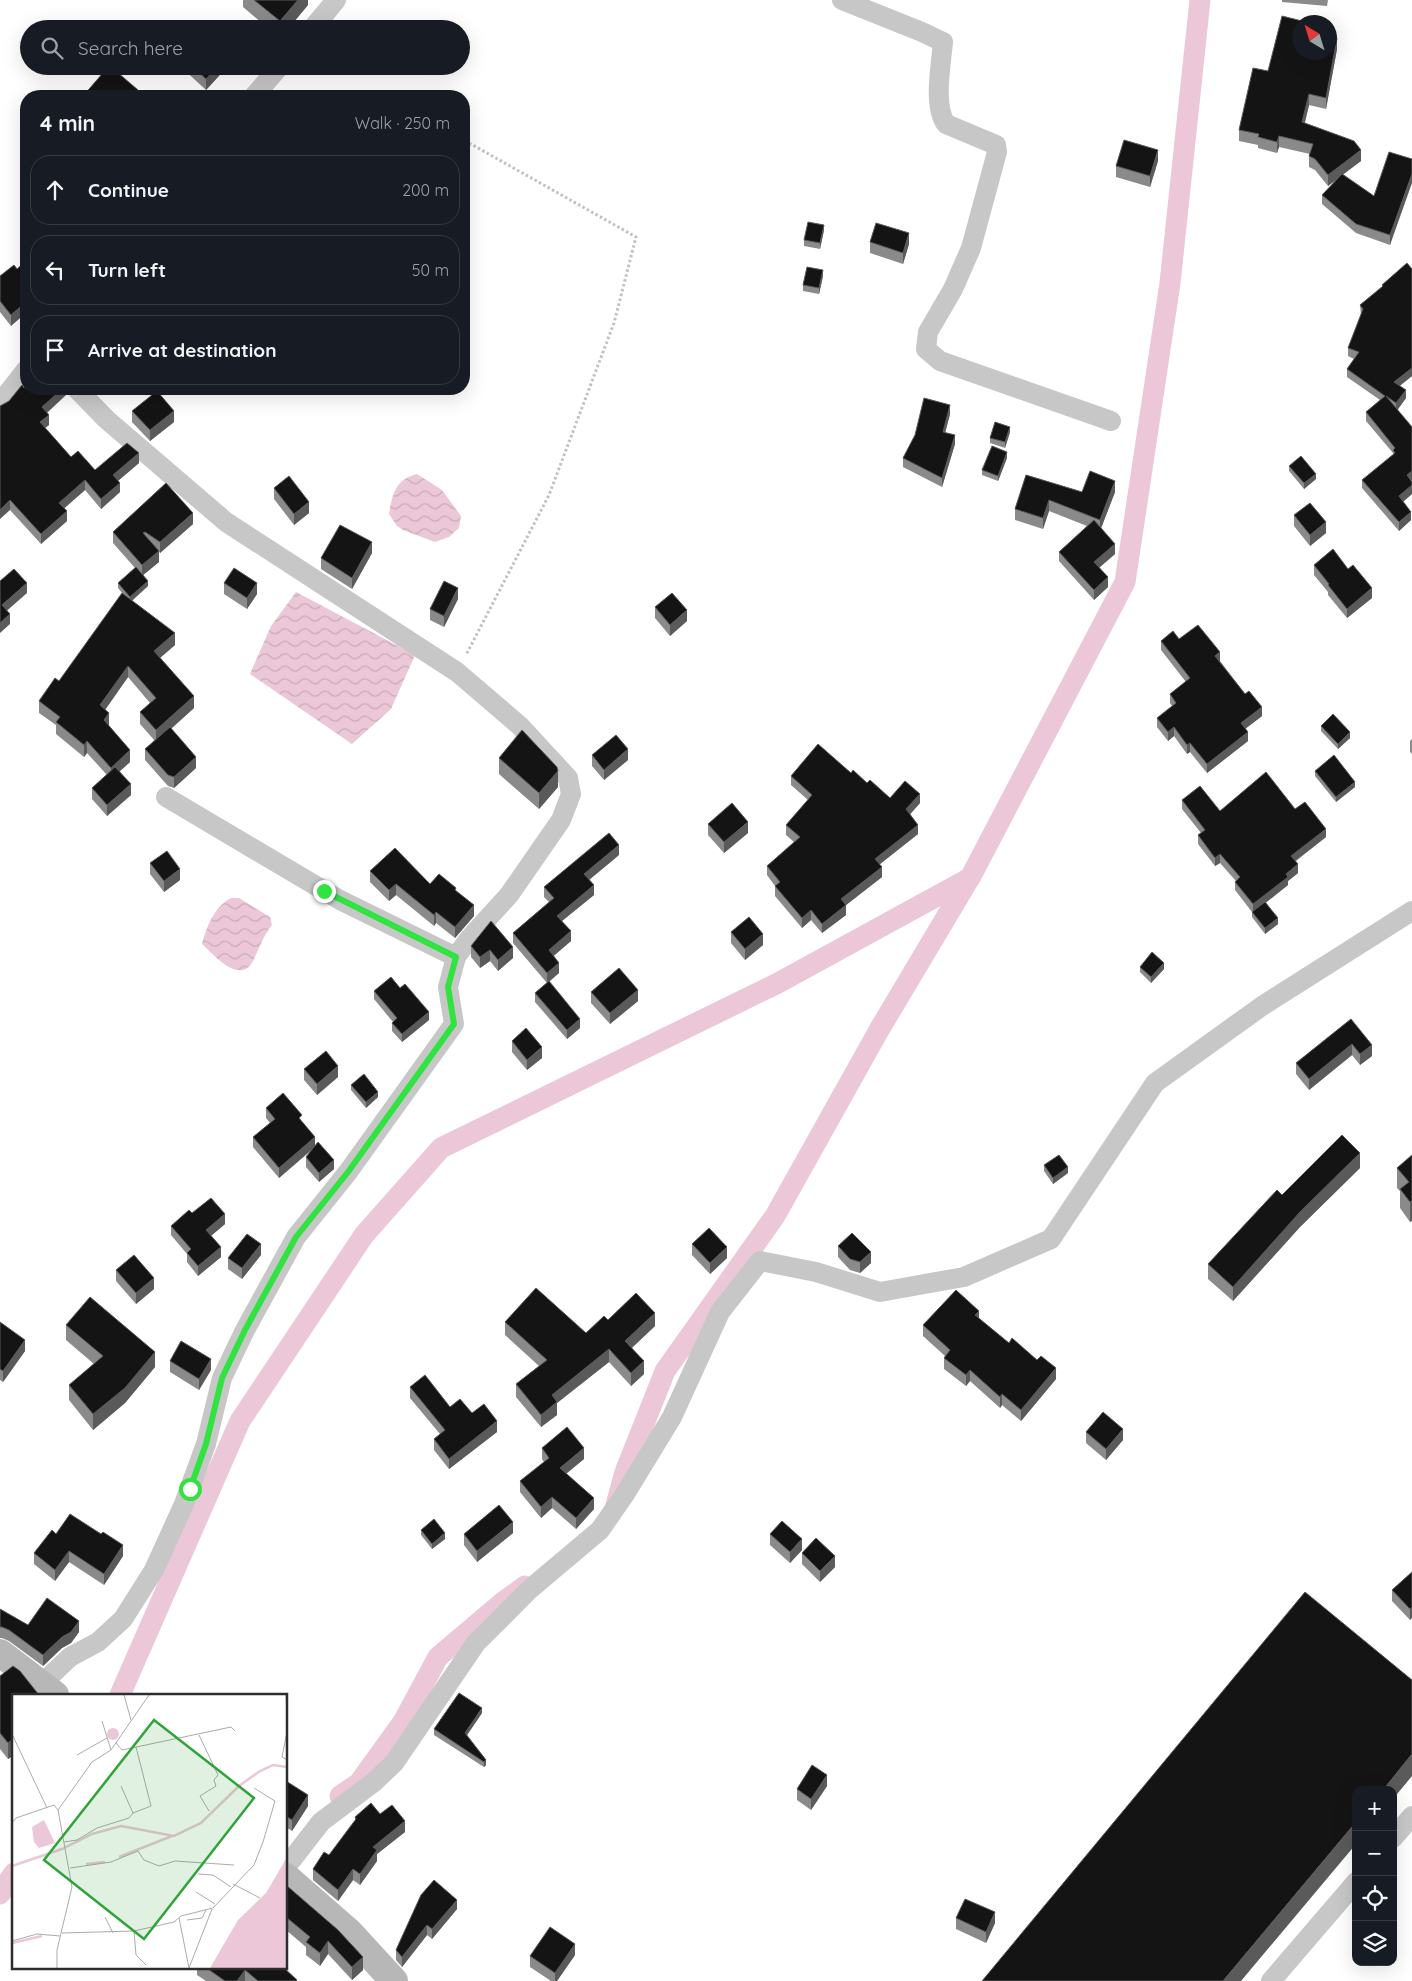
<!DOCTYPE html>
<html lang="en">
<head>
<meta charset="utf-8">
<style>
  :root { --surface:#171b24; --page:#20242c; --text:#f1f3f6; --muted:#9ea1a6; --line:#363941 }
  body { margin:0; font-family:Quicksand,sans-serif; background:var(--page); color:var(--text) }
  .controls { position:absolute; right:15px; bottom:15px; display:grid; overflow:hidden; border-radius:10px; box-shadow:0 5px 20px #0002 }
  .controls button { width:45px; height:45px; display:grid; place-items:center; padding:0; border:0; border-bottom:1px solid var(--line); background:var(--surface); color:var(--text); font:25px sans-serif }
  .compass { position:absolute; left:1292px; top:15px; width:45px; height:45px; border-radius:50%; background:var(--surface); box-shadow:0 5px 20px #0002; rotate:322deg }
  .stop { position:absolute; width:15px; height:15px; margin:-11px; border:4px solid #31e341; border-radius:50%; background:#fff }
  .stop.end { background:#31e341; border-color:#fff; box-shadow:0 1px 5px #0008 }
  .list { margin:0; padding:0; list-style:none }
  h2 { display:flex; justify-content:space-between; align-items:center; height:65px; margin:0; padding:0 20px; font-size:21px }
  h2 small { font-size:16px; font-weight:400; color:var(--muted) }
  .list li { display:grid; grid-template-columns:32px 1fr auto; gap:15px; align-items:center; box-sizing:border-box; height:70px; margin:0 10px 10px; padding:0 10px; border:1px solid var(--line); border-radius:20px }
  .list b { display:block; font-size:19px; white-space:nowrap }
  .list em { font-size:16px; font-style:normal; color:var(--muted) }
  .icon { flex:none; width:28px; height:28px; fill:none; stroke:currentColor; stroke-width:2; stroke-linecap:round; stroke-linejoin:round }
  .map { position:relative; flex:none; width:1412px; height:1981px; overflow:hidden }
  .search { position:absolute; background:var(--surface); box-shadow:0 5px 20px #0002; left:20px; top:20px; width:450px; height:55px; display:flex; align-items:center; gap:12px; box-sizing:border-box; padding:0 18px; border-radius:28px; color:var(--muted); font-size:19px }
  .panel { position:absolute; background:var(--surface); box-shadow:0 5px 20px #0002; left:20px; top:90px; width:450px; height:305px; border-radius:20px }
  .map>svg:first-child { display:block }
</style>
</head>
<body>
<div class="map">
<svg width="1412" height="1981" viewBox="0 0 1412 1981">
  <defs>
    <pattern id="water-waves" width="16" height="10" patternUnits="userSpaceOnUse" patternTransform="scale(1.25)"><rect width="16" height="10" fill="#ebc7d7"/><path d="M0 5q4-4 8 0t8 0" fill="none" stroke="#caabb9"/></pattern>
  </defs>
  <rect width="100%" height="100%" fill="#fff"/>
  <!-- water -->
  <g fill="url(#water-waves)">
    <path d="M417,474l25,16 19,26 -2,12 -10,9 -14,5 -32,-12 -6,-4 -8,-12c3,-20 7,-35 28,-40z"/>
    <polygon points="296,592 415,655 391,709 352,744 250,674 271,626"/>
    <path d="M231,898h8l31,19 2,8c-10,13 -12,22 -19,36 -13,25 -40,-7 -51,-17 5,-18 12,-37 29,-46z"/>
  </g>
  <g fill="none" stroke-linecap="round" stroke-linejoin="round">
    <!-- canal -->
    <g stroke="#ebc7d7" stroke-width="21">
      <polyline points="616,1505 625,1472 665,1371 775,1216 879,1030 969,879"/>
      <polyline points="120,1695 240,1421 364,1235 441,1148 778,983 970,878 1125,582 1170,283 1200,0"/>
      <polyline points="340,1796 359,1783 403,1722 438,1657 503,1602 525,1586"/>
      <polyline points="0,1894 14,1873"/>
    </g>
    <!-- path -->
    <polyline stroke="#c1c1c1" stroke-width="3" stroke-dasharray="2.5 2.5" stroke-linecap="butt" points="464,145 471,144 636,237 614,323 549,495 466,655"/>
    <!-- minor -->
    <g stroke="#c7c7c7" stroke-width="20">
      <path d="M842,0l80,32 21,10c-2,23 -10,64 3,82l50,21 1,7 -26,96 -18,41 -25,43 -2,17 14,12 171,60"/>
      <polyline points="312,29 336,0"/>
      <polyline points="254,96 280,66"/>
      <polyline points="77,389 106,419 226,522 457,672 520,726 568,778 571,794 561,820 509,895 468,940 456,957"/>
      <polyline points="0,403 26,370"/>
      <polyline points="45,1688 50,1676 70,1657 98,1642 123,1619 154,1570 184,1504 206,1444 222,1378 245,1330 296,1237 348,1172 454,1024 448,987 456,957 340,900 166,797"/>
      <polyline points="1393,1838 1412,1816"/>
      <polyline points="286,1867 321,1822 374,1782 394,1763 476,1643 530,1589 600,1530 625,1494 672,1417 720,1312 760,1261 816,1272 880,1292 964,1277 1051,1239 1155,1083 1262,1006 1412,911"/>
      <polyline points="1271,1981 1356,1882"/>
    </g>
    <!-- secondary -->
    <g stroke="#b7b7b7" stroke-width="28">
      <polyline points="0,1653 55,1695"/>
      <polyline points="286,1877 349,1932 394,1981"/>
    </g>
  </g>
  <!-- wall -->
  <g fill="#8a8a8a">
    <polygon points="243,0 308,0 308,5 288,29 269,29 243,7"/>
    <polygon points="1282,0 1328,0 1327,6 1282,2"/>
    <polygon points="1337,49 1326,109 1309,105 1305,123 1361,161 1343,174 1374,196 1412,159 1390,245 1356,233 1322,204 1322,195 1337,179 1328,186 1315,170 1309,167 1309,156 1310,154 1279,147 1277,153 1258,148 1258,145 1239,141 1239,130 1268,71 1300,52"/>
    <polygon points="46,66 63,66 54,75"/>
    <polygon points="180,66 228,66 206,90"/>
    <polygon points="1158,161 1150,187 1116,177 1116,166"/>
    <polygon points="824,230 820,249 804,246 804,240"/>
    <polygon points="870,242 909,244 903,264 870,253"/>
    <polygon points="1407,263 1412,376 1400,386 1406,398 1397,410 1412,427 1412,480 1411,481 1412,482 1412,494 1403,502 1411,520 1399,531 1362,488 1362,480 1393,455 1393,453 1366,421 1366,412 1380,400 1347,377 1347,369 1354,359 1348,356 1348,348 1361,315 1360,305 1382,288 1382,285"/>
    <polygon points="14,265 11,326 0,312 0,276"/>
    <polygon points="823,276 819,294 803,291 803,285"/>
    <polygon points="24,388 67,389 67,394 47,413 49,425 45,428 71,457 95,470 139,463 118,481 120,492 101,509 85,490 64,508 67,521 41,544 10,510 9,401"/>
    <polygon points="132,411 174,422 150,441 132,422"/>
    <polygon points="950,414 945,433 955,444 942,487 903,467 903,458"/>
    <polygon points="1010,432 1005,448 990,443 990,438"/>
    <polygon points="1007,458 998,481 982,475 982,470"/>
    <polygon points="1289,466 1316,479 1304,489 1289,471"/>
    <polygon points="1026,475 1082,492 1115,492 1101,528 1115,554 1099,568 1108,587 1094,600 1059,561 1059,552 1087,526 1049,511 1043,529 1015,520 1015,509"/>
    <polygon points="274,488 309,513 294,525 274,499"/>
    <polygon points="1294,515 1326,533 1310,546 1294,526"/>
    <polygon points="193,524 160,553 159,552 159,562 143,575 148,586 132,601 175,645 160,658 194,708 171,729 196,768 174,788 168,786 145,760 145,749 155,741 140,724 140,712 150,703 128,677 105,710 109,725 108,726 130,762 120,771 131,795 107,816 92,799 92,788 107,775 87,753 84,757 56,734 56,725 39,713 39,701 59,681 123,594 118,588 118,583 135,568 113,543 113,532"/>
    <polygon points="372,553 352,589 321,569 321,558"/>
    <polygon points="1314,565 1372,598 1347,618 1328,595 1328,592 1314,575"/>
    <polygon points="224,583 257,594 247,609 224,594"/>
    <polygon points="458,599 444,627 430,620 430,609"/>
    <polygon points="655,607 687,621 670,636 655,618"/>
    <polygon points="1179,639 1220,661 1262,716 1245,729 1248,741 1207,773 1190,752 1187,754 1174,736 1168,741 1157,727 1157,718 1172,706 1170,703 1170,694 1186,682 1161,650 1161,641"/>
    <polygon points="1321,726 1350,738 1338,749 1321,731"/>
    <polygon points="1412,739 1412,754 1410,752 1410,741"/>
    <polygon points="592,755 628,760 604,780 592,766"/>
    <polygon points="499,758 558,787 539,809 499,774"/>
    <polygon points="1315,771 1355,787 1336,802 1315,776"/>
    <polygon points="851,773 890,798 920,803 910,814 918,834 880,864 882,877 846,905 846,915 822,933 811,920 802,928 775,896 775,886 767,875 767,866 794,842 786,835 786,825 808,800 791,785 791,776"/>
    <polygon points="1182,800 1220,811 1295,809 1326,837 1296,861 1298,873 1288,881 1288,885 1266,902 1278,924 1265,934 1252,917 1252,912 1235,890 1235,882 1236,881 1220,863 1215,866 1198,844 1198,835 1201,833 1182,809"/>
    <polygon points="708,824 748,833 724,853 708,835"/>
    <polygon points="619,855 589,880 594,895 562,921 571,941 553,956 559,973 549,982 580,1028 567,1039 535,1002 535,993 547,983 513,943 513,933 549,902 544,897 544,887"/>
    <polygon points="150,863 180,880 164,892 150,874"/>
    <polygon points="370,871 456,891 474,916 455,938 436,923 434,926 396,895 389,901 370,882"/>
    <polygon points="731,932 763,945 745,960 731,943"/>
    <polygon points="471,946 513,947 513,958 498,971 490,961 480,968 471,957"/>
    <polygon points="1140,967 1164,969 1151,983 1140,972"/>
    <polygon points="374,991 429,1020 402,1042 392,1031 392,1023 393,1022 374,999"/>
    <polygon points="591,992 638,1001 610,1024 591,1003"/>
    <polygon points="1351,1019 1372,1056 1360,1065 1352,1055 1309,1090 1296,1074 1296,1063"/>
    <polygon points="512,1041 542,1058 527,1070 512,1052"/>
    <polygon points="304,1069 338,1077 317,1095 304,1080"/>
    <polygon points="351,1085 378,1097 366,1108 351,1090"/>
    <polygon points="266,1108 302,1122 315,1146 334,1169 319,1182 306,1167 306,1157 312,1149 279,1178 253,1147 253,1137 270,1123 266,1118"/>
    <polygon points="1412,1155 1410,1222 1400,1208 1400,1191 1397,1188 1397,1168"/>
    <polygon points="1044,1165 1068,1173 1053,1184 1044,1171"/>
    <polygon points="1360,1168 1300,1227 1233,1301 1208,1279 1208,1264 1282,1195"/>
    <polygon points="192,1213 225,1224 211,1236 221,1257 198,1276 187,1262 187,1254 171,1235 171,1226"/>
    <polygon points="692,1244 727,1258 710,1274 692,1255"/>
    <polygon points="838,1246 871,1263 860,1273 850,1270 838,1257"/>
    <polygon points="261,1255 242,1279 228,1269 228,1258"/>
    <polygon points="116,1270 154,1289 136,1304 116,1281"/>
    <polygon points="979,1319 1009,1343 1056,1379 1021,1421 1002,1405 1000,1408 970,1381 966,1386 944,1369 944,1358 945,1356 923,1336 923,1325"/>
    <polygon points="608,1320 655,1326 632,1348 644,1374 631,1386 609,1362 557,1403 557,1415 541,1427 516,1397 516,1384 539,1366 505,1335 505,1322 586,1333"/>
    <polygon points="0,1322 25,1351 3,1382 0,1380"/>
    <polygon points="66,1325 155,1367 125,1403 93,1430 69,1400 69,1385 94,1364 66,1340"/>
    <polygon points="170,1361 211,1370 199,1390 170,1372"/>
    <polygon points="410,1387 450,1407 472,1413 497,1432 449,1469 434,1450 434,1439 440,1434 410,1398"/>
    <polygon points="1086,1432 1123,1440 1106,1460 1086,1443"/>
    <polygon points="542,1448 584,1459 566,1473 594,1509 576,1529 552,1508 541,1518 520,1492 520,1481 544,1462 542,1459"/>
    <polygon points="421,1530 445,1539 432,1549 421,1535"/>
    <polygon points="513,1533 477,1562 464,1545 464,1534"/>
    <polygon points="56,1534 123,1556 104,1585 69,1562 55,1581 34,1564 34,1553"/>
    <polygon points="770,1534 802,1550 790,1563 770,1545"/>
    <polygon points="802,1553 835,1567 820,1582 802,1564"/>
    <polygon points="1412,1572 1410,1620 1392,1601 1392,1590"/>
    <polygon points="0,1609 28,1625 79,1632 71,1643 62,1648 43,1666 9,1641 2,1638 0,1638"/>
    <polygon points="0,1676 14,1695 14,1755 8,1759 0,1749"/>
    <polygon points="482,1713 467,1735 486,1760 486,1765 484,1767 434,1735 434,1729"/>
    <polygon points="286,1781 308,1806 292,1831 286,1827"/>
    <polygon points="827,1786 811,1810 797,1800 797,1789"/>
    <polygon points="380,1814 405,1832 377,1854 377,1861 360,1885 353,1880 338,1901 313,1880 313,1869 329,1855 355,1821 355,1817"/>
    <polygon points="286,1885 363,1970 352,1980 328,1954 320,1966 306,1955 306,1947 286,1930"/>
    <polygon points="421,1895 457,1909 432,1939 427,1935 402,1967 396,1960 396,1950"/>
    <polygon points="956,1918 995,1923 986,1943 956,1929"/>
    <polygon points="575,1955 557,1981 551,1981 530,1967 530,1956"/>
    <polygon points="197,1967 283,1967 297,1981 206,1981 197,1975"/>
  </g>
  <!-- shaded-wall -->
  <g fill="#5a5a5a">
    <polygon points="298,0 308,0 308,5 288,29 280,29 280,21"/>
    <polygon points="1337,38 1337,49 1326,109 1326,98"/>
    <polygon points="54,66 63,66 54,75"/>
    <polygon points="218,66 228,66 206,90 206,79"/>
    <polygon points="138,90 138,96 134,96"/>
    <polygon points="1309,94 1309,105 1302,133 1302,122"/>
    <polygon points="1279,136 1279,147 1277,153 1277,142"/>
    <polygon points="1158,150 1158,161 1150,187 1150,176"/>
    <polygon points="1361,150 1361,161 1328,186 1328,175"/>
    <polygon points="1412,174 1412,183 1390,245 1390,235"/>
    <polygon points="824,225 824,230 820,249 820,243"/>
    <polygon points="909,233 909,244 903,264 903,253"/>
    <polygon points="823,270 823,276 819,294 819,288"/>
    <polygon points="26,302 26,313 11,326 11,315"/>
    <polygon points="1412,368 1412,376 1394,390 1394,382"/>
    <polygon points="62,389 67,389 67,394 42,417 42,407"/>
    <polygon points="1406,390 1406,398 1396,412 1396,403"/>
    <polygon points="950,405 950,414 943,441 943,432"/>
    <polygon points="174,411 174,422 150,441 150,430"/>
    <polygon points="49,415 49,425 40,432 40,422"/>
    <polygon points="1010,427 1010,432 1005,448 1005,442"/>
    <polygon points="955,435 955,444 942,487 942,478"/>
    <polygon points="1007,452 1007,458 998,481 998,476"/>
    <polygon points="139,453 139,463 113,485 113,475"/>
    <polygon points="1412,471 1412,480 1407,484 1407,475"/>
    <polygon points="1316,474 1316,479 1304,489 1304,483"/>
    <polygon points="85,480 85,490 59,513 59,503"/>
    <polygon points="1115,481 1115,492 1100,531 1100,520"/>
    <polygon points="120,483 120,492 101,509 101,499"/>
    <polygon points="1412,485 1412,494 1399,505 1399,496"/>
    <polygon points="10,500 10,510 0,519 0,510"/>
    <polygon points="1049,500 1049,511 1043,529 1043,518"/>
    <polygon points="309,502 309,513 294,525 294,514"/>
    <polygon points="67,511 67,521 41,544 41,534"/>
    <polygon points="1411,512 1411,520 1399,531 1399,522"/>
    <polygon points="193,513 193,524 160,553 160,542"/>
    <polygon points="1326,522 1326,533 1310,546 1310,535"/>
    <polygon points="372,542 372,553 352,589 352,578"/>
    <polygon points="1115,544 1115,554 1094,572 1094,562"/>
    <polygon points="159,551 159,562 142,576 142,565"/>
    <polygon points="1108,577 1108,587 1094,600 1094,590"/>
    <polygon points="148,581 148,586 130,602 130,597"/>
    <polygon points="27,583 27,593 2,615 2,605"/>
    <polygon points="257,583 257,594 247,609 247,598"/>
    <polygon points="458,588 458,599 444,627 444,616"/>
    <polygon points="1372,588 1372,598 1347,618 1347,609"/>
    <polygon points="687,610 687,621 670,636 670,625"/>
    <polygon points="10,614 10,624 0,633 0,623"/>
    <polygon points="175,633 175,645 154,663 154,651"/>
    <polygon points="1220,652 1220,661 1215,665 1215,656"/>
    <polygon points="128,666 128,677 100,717 100,705"/>
    <polygon points="194,696 194,708 156,742 156,730"/>
    <polygon points="1262,707 1262,716 1241,732 1241,723"/>
    <polygon points="109,713 109,725 104,732 104,720"/>
    <polygon points="1174,727 1174,736 1168,741 1168,732"/>
    <polygon points="1248,732 1248,741 1207,773 1207,764"/>
    <polygon points="1350,732 1350,738 1338,749 1338,744"/>
    <polygon points="87,741 87,753 84,757 84,745"/>
    <polygon points="1190,743 1190,752 1187,754 1187,745"/>
    <polygon points="628,749 628,760 604,780 604,770"/>
    <polygon points="130,750 130,762 111,779 111,768"/>
    <polygon points="196,757 196,768 174,788 174,777"/>
    <polygon points="558,771 558,787 539,809 539,793"/>
    <polygon points="1355,782 1355,787 1336,802 1336,797"/>
    <polygon points="131,784 131,795 107,816 107,805"/>
    <polygon points="920,794 920,803 906,819 906,809"/>
    <polygon points="748,822 748,833 724,853 724,842"/>
    <polygon points="918,825 918,834 875,868 875,859"/>
    <polygon points="1326,829 1326,837 1291,864 1291,856"/>
    <polygon points="619,845 619,855 584,884 584,874"/>
    <polygon points="1220,854 1220,863 1215,866 1215,858"/>
    <polygon points="1298,864 1298,873 1288,881 1288,885 1253,913 1253,904 1286,874"/>
    <polygon points="882,867 882,877 841,909 841,899"/>
    <polygon points="180,869 180,880 164,892 164,881"/>
    <polygon points="396,884 396,895 389,901 389,890"/>
    <polygon points="594,885 594,895 557,925 557,916"/>
    <polygon points="474,905 474,916 455,938 455,927"/>
    <polygon points="846,905 846,915 822,933 822,924"/>
    <polygon points="811,910 811,920 802,928 802,918"/>
    <polygon points="436,912 436,923 434,926 434,915"/>
    <polygon points="1278,918 1278,924 1265,934 1265,928"/>
    <polygon points="571,931 571,941 549,960 549,950"/>
    <polygon points="763,934 763,945 745,960 745,949"/>
    <polygon points="513,947 513,958 498,971 498,960"/>
    <polygon points="490,950 490,961 480,968 480,957"/>
    <polygon points="559,963 559,973 547,983 547,973"/>
    <polygon points="1164,963 1164,969 1151,983 1151,977"/>
    <polygon points="638,990 638,1001 610,1024 610,1013"/>
    <polygon points="429,1012 429,1020 402,1042 402,1034"/>
    <polygon points="580,1019 580,1028 567,1039 567,1030"/>
    <polygon points="1352,1044 1352,1055 1309,1090 1309,1079"/>
    <polygon points="1372,1045 1372,1056 1360,1065 1360,1054"/>
    <polygon points="542,1047 542,1058 527,1070 527,1060"/>
    <polygon points="338,1066 338,1077 317,1095 317,1084"/>
    <polygon points="378,1092 378,1097 366,1108 366,1102"/>
    <polygon points="315,1137 315,1147 279,1178 279,1168"/>
    <polygon points="1360,1153 1360,1168 1300,1227 1233,1301 1233,1287 1300,1212"/>
    <polygon points="334,1160 334,1169 319,1182 319,1173"/>
    <polygon points="1068,1167 1068,1173 1053,1184 1053,1178"/>
    <polygon points="1412,1201 1412,1221 1410,1222 1410,1202"/>
    <polygon points="225,1214 225,1224 206,1240 206,1230"/>
    <polygon points="261,1244 261,1255 242,1279 242,1268"/>
    <polygon points="221,1247 221,1257 198,1276 198,1266"/>
    <polygon points="727,1247 727,1258 710,1274 710,1263"/>
    <polygon points="871,1252 871,1263 860,1273 860,1262"/>
    <polygon points="154,1278 154,1289 136,1304 136,1293"/>
    <polygon points="979,1311 979,1322 975,1315"/>
    <polygon points="655,1313 655,1326 625,1354 625,1341"/>
    <polygon points="25,1340 25,1351 3,1382 3,1371"/>
    <polygon points="609,1349 609,1362 557,1403 557,1415 541,1427 541,1415 552,1395"/>
    <polygon points="155,1352 155,1367 125,1403 93,1430 93,1414"/>
    <polygon points="211,1359 211,1370 199,1390 199,1379"/>
    <polygon points="644,1361 644,1374 631,1386 631,1373"/>
    <polygon points="1056,1368 1056,1379 1021,1421 1021,1410"/>
    <polygon points="970,1370 970,1381 966,1386 966,1375"/>
    <polygon points="1002,1394 1002,1405 1000,1408 1000,1397"/>
    <polygon points="497,1421 497,1432 449,1469 449,1459"/>
    <polygon points="1123,1429 1123,1440 1106,1460 1106,1449"/>
    <polygon points="584,1448 584,1459 560,1479 560,1468"/>
    <polygon points="552,1497 552,1508 541,1518 541,1507"/>
    <polygon points="594,1498 594,1509 576,1529 576,1518"/>
    <polygon points="513,1522 513,1533 477,1562 477,1551"/>
    <polygon points="445,1533 445,1539 432,1549 432,1544"/>
    <polygon points="802,1539 802,1550 790,1563 790,1552"/>
    <polygon points="123,1545 123,1556 104,1585 104,1574"/>
    <polygon points="69,1551 69,1562 55,1581 55,1570"/>
    <polygon points="835,1556 835,1567 820,1582 820,1571"/>
    <polygon points="1412,1607 1412,1618 1410,1620 1410,1609"/>
    <polygon points="79,1621 79,1632 71,1643 62,1648 43,1666 43,1655"/>
    <polygon points="482,1708 482,1713 465,1738 465,1733"/>
    <polygon points="14,1738 14,1755 8,1759 8,1743"/>
    <polygon points="1412,1754 1412,1776 1393,1799 1393,1790 1383,1790"/>
    <polygon points="486,1760 486,1765 484,1767 484,1762"/>
    <polygon points="827,1775 827,1786 811,1810 811,1799"/>
    <polygon points="308,1795 308,1806 292,1831 292,1820"/>
    <polygon points="405,1821 405,1832 377,1854 377,1861 360,1885 360,1874 373,1847"/>
    <polygon points="1356,1822 1356,1844 1241,1981 1223,1981"/>
    <polygon points="353,1869 353,1880 338,1901 338,1890"/>
    <polygon points="457,1900 457,1909 432,1939 432,1929"/>
    <polygon points="995,1912 995,1923 986,1943 986,1932"/>
    <polygon points="427,1925 427,1935 402,1967 402,1957"/>
    <polygon points="328,1941 328,1954 320,1966 320,1953"/>
    <polygon points="575,1944 575,1955 557,1981 555,1981 555,1973"/>
    <polygon points="363,1957 363,1970 352,1980 352,1967"/>
    <polygon points="245,1970 245,1981 237,1981"/>
  </g>
  <!-- building -->
  <g fill="#141414" stroke="#5a5a5a">
    <polygon points="254,0 298,0 280,21"/>
    <polygon points="1282,16 1302,21 1301,22 1300,22 1300,52 1330,52 1330,37 1337,38 1326,98 1309,94 1302,122 1354,141 1361,150 1328,175 1315,159 1309,156 1313,144 1279,136 1277,142 1258,137 1259,134 1239,130 1253,68 1268,71"/>
    <polygon points="57,26 60,29 54,29"/>
    <polygon points="109,66 110,66 138,90 134,96 83,96"/>
    <polygon points="192,66 218,66 206,79"/>
    <polygon points="1124,140 1158,150 1150,176 1116,166"/>
    <polygon points="1389,152 1412,159 1412,174 1390,235 1356,224 1322,195 1342,174 1374,196"/>
    <polygon points="808,222 824,225 820,243 804,240"/>
    <polygon points="876,223 909,233 903,253 870,242"/>
    <polygon points="26,261 26,302 11,315 0,301 0,276 14,265 17,269"/>
    <polygon points="1407,263 1412,269 1412,368 1394,382 1406,390 1396,403 1386,396 1412,427 1412,471 1407,475 1412,482 1412,485 1399,496 1411,512 1399,522 1362,480 1395,453 1393,450 1395,448 1366,412 1385,396 1347,369 1359,352 1348,348 1363,309 1360,305 1383,286 1382,285"/>
    <polygon points="807,267 823,270 819,288 803,285"/>
    <polygon points="22,385 24,388 26,386 26,389 62,389 42,407 49,415 40,422 71,457 78,451 95,470 127,443 139,453 113,475 120,483 101,499 85,480 59,503 67,511 41,534 10,500 0,510 0,406 9,401"/>
    <polygon points="157,391 174,411 150,430 132,411"/>
    <polygon points="924,398 950,405 943,432 955,435 942,478 903,458 915,435"/>
    <polygon points="995,422 1010,427 1005,442 990,438"/>
    <polygon points="992,446 1007,452 998,476 982,470"/>
    <polygon points="1301,456 1316,474 1304,483 1289,466"/>
    <polygon points="1090,471 1115,481 1100,520 1049,500 1043,518 1015,509 1026,475 1082,492"/>
    <polygon points="289,476 309,502 294,514 274,488"/>
    <polygon points="166,483 193,513 160,542 145,532 143,533 159,551 142,565 113,532"/>
    <polygon points="1310,503 1326,522 1310,535 1294,515"/>
    <polygon points="1094,520 1115,544 1094,562 1108,577 1094,590 1059,552"/>
    <polygon points="340,525 372,542 352,578 321,558"/>
    <polygon points="1333,549 1348,569 1353,565 1372,588 1347,609 1328,585 1329,584 1314,565"/>
    <polygon points="136,567 148,581 130,597 118,583"/>
    <polygon points="234,568 257,583 247,598 224,583"/>
    <polygon points="14,569 27,583 2,605 10,614 0,623 0,581"/>
    <polygon points="444,581 458,588 444,616 430,609"/>
    <polygon points="122,593 175,633 154,651 194,696 156,730 140,712 156,698 128,666 100,705 109,713 104,720 130,750 111,768 87,741 84,745 56,722 60,717 39,701 55,678 59,681"/>
    <polygon points="672,593 687,610 670,625 655,607"/>
    <polygon points="1198,625 1220,652 1215,656 1245,694 1249,691 1262,707 1241,723 1248,732 1207,764 1190,743 1187,745 1174,727 1168,732 1157,718 1176,703 1170,694 1190,678 1161,641 1173,631 1179,639"/>
    <polygon points="1333,714 1350,732 1338,744 1321,726"/>
    <polygon points="170,727 196,757 174,777 168,775 145,749"/>
    <polygon points="522,730 557,767 558,771 539,793 499,758"/>
    <polygon points="616,735 628,749 604,770 592,755"/>
    <polygon points="818,744 851,773 853,770 867,783 870,780 890,798 905,781 920,794 906,809 918,825 875,859 882,867 841,899 846,905 822,924 811,910 802,918 775,886 780,882 767,866 800,837 786,825 812,795 791,776"/>
    <polygon points="1334,755 1355,782 1336,797 1315,771"/>
    <polygon points="115,767 131,784 107,805 92,788"/>
    <polygon points="1266,772 1295,809 1305,802 1326,829 1291,856 1298,864 1286,874 1288,877 1253,904 1235,882 1240,877 1220,854 1215,858 1198,835 1205,830 1182,800 1200,786 1220,811"/>
    <polygon points="732,803 748,822 724,842 708,824"/>
    <polygon points="609,833 619,845 584,874 594,885 557,916 571,931 549,950 559,963 547,973 513,933 554,898 544,887"/>
    <polygon points="395,848 430,884 439,874 456,888 455,890 474,905 455,927 436,912 434,915 396,884 389,890 370,871"/>
    <polygon points="167,851 180,869 164,881 150,863"/>
    <polygon points="1265,902 1278,918 1265,928 1252,912"/>
    <polygon points="749,917 763,934 745,949 731,932"/>
    <polygon points="491,921 513,947 498,960 490,950 480,957 471,946"/>
    <polygon points="1152,952 1164,963 1151,977 1140,967"/>
    <polygon points="619,968 638,990 610,1013 591,992"/>
    <polygon points="391,977 400,988 405,984 429,1012 402,1034 392,1023 397,1018 374,991"/>
    <polygon points="549,981 580,1019 567,1030 535,993"/>
    <polygon points="1351,1019 1372,1045 1360,1054 1352,1044 1309,1079 1296,1063"/>
    <polygon points="526,1028 542,1047 527,1060 512,1041"/>
    <polygon points="326,1051 338,1066 317,1084 304,1069"/>
    <polygon points="364,1074 378,1092 366,1102 351,1085"/>
    <polygon points="283,1093 302,1115 299,1118 315,1137 279,1168 253,1137 275,1119 266,1108"/>
    <polygon points="1342,1135 1360,1153 1300,1212 1233,1287 1208,1264 1277,1190 1282,1195"/>
    <polygon points="318,1142 334,1160 319,1173 306,1157"/>
    <polygon points="1059,1155 1068,1167 1053,1178 1044,1165"/>
    <polygon points="1412,1155 1412,1201 1410,1202 1400,1189 1409,1182 1397,1168"/>
    <polygon points="211,1198 225,1214 206,1230 221,1247 198,1266 187,1253 191,1249 171,1226 189,1210 192,1213"/>
    <polygon points="709,1228 727,1247 710,1263 692,1244"/>
    <polygon points="852,1233 871,1252 860,1262 850,1259 838,1246"/>
    <polygon points="247,1234 261,1244 242,1268 228,1258"/>
    <polygon points="134,1255 154,1278 136,1293 116,1270"/>
    <polygon points="536,1288 586,1333 604,1316 608,1320 636,1293 655,1313 625,1341 644,1361 631,1373 609,1349 552,1395 557,1402 541,1415 516,1384 547,1360 505,1322"/>
    <polygon points="956,1290 979,1311 975,1315 1009,1343 1012,1338 1037,1360 1041,1356 1056,1368 1021,1410 1002,1394 1000,1397 970,1370 966,1375 944,1358 950,1350 923,1325"/>
    <polygon points="90,1297 155,1352 125,1388 93,1414 69,1385 103,1356 66,1325"/>
    <polygon points="0,1322 25,1340 3,1371 0,1369"/>
    <polygon points="181,1341 211,1359 199,1379 170,1361"/>
    <polygon points="425,1375 450,1407 460,1399 472,1413 484,1404 497,1421 449,1459 434,1439 445,1430 410,1387"/>
    <polygon points="1103,1412 1123,1429 1106,1449 1086,1432"/>
    <polygon points="567,1427 584,1448 560,1468 594,1498 576,1518 552,1497 541,1507 520,1481 549,1458 542,1448"/>
    <polygon points="499,1505 513,1522 477,1551 464,1534"/>
    <polygon points="70,1514 101,1534 103,1532 123,1545 104,1574 69,1551 55,1570 34,1553 52,1530 56,1534"/>
    <polygon points="434,1519 445,1533 432,1544 421,1530"/>
    <polygon points="782,1521 802,1539 790,1552 770,1534"/>
    <polygon points="816,1538 835,1556 820,1571 802,1553"/>
    <polygon points="1412,1572 1412,1607 1410,1609 1392,1590"/>
    <polygon points="1305,1592 1412,1680 1412,1754 1383,1790 1356,1790 1356,1822 1223,1981 982,1981"/>
    <polygon points="47,1598 79,1621 71,1632 62,1637 43,1655 9,1630 2,1627 0,1627 0,1609 28,1625"/>
    <polygon points="13,1666 20,1671 39,1695 14,1695 14,1738 8,1743 0,1733 0,1676"/>
    <polygon points="459,1693 482,1708 465,1733 486,1760 484,1762 434,1729"/>
    <polygon points="812,1765 827,1775 811,1799 797,1789"/>
    <polygon points="286,1781 308,1795 292,1820 286,1816"/>
    <polygon points="371,1803 380,1814 392,1805 405,1821 373,1847 377,1850 360,1874 353,1869 338,1890 313,1869 324,1852 329,1855 356,1819 355,1817"/>
    <polygon points="434,1880 457,1900 432,1929 427,1925 402,1957 396,1950 421,1895"/>
    <polygon points="286,1885 338,1930 363,1957 352,1967 328,1941 320,1953 306,1942 310,1937 286,1917"/>
    <polygon points="965,1899 995,1912 986,1932 956,1918"/>
    <polygon points="550,1927 575,1944 555,1973 530,1956"/>
    <polygon points="205,1967 283,1967 297,1980 296,1981 258,1981 245,1970 237,1981 225,1981"/>
  </g>
  <g fill="none" stroke-linecap="round" stroke-linejoin="round">
    <!-- route -->
    <polyline stroke="#31e341" stroke-width="6" points="190,1489 206,1444 222,1378 245,1330 296,1237 348,1172 454,1024 448,987 456,957 324,891"/>
  </g>
  <!-- overview -->
  <g transform="translate(12 1694)">
    <rect width="275" height="275" fill="#fff"/>
    <path d="M95 40a6 6 0 1 1 12 0a6 6 0 1 1-12 0ZM32,126l11,23 -16,5 -5,-6 -2,-15zM275,163v111h-77l28,-48 28,-27z" fill="#ebc7d7"/>
    <path fill="none" stroke="#ebc7d7" stroke-width="2.5" d="M107,163l53,-21M74,170l19,-2M0,172l50,-17 30,-15 29,-8 53,10 27,-13 38,-37 21,-15 13,-6 14,2M0,249l30,-7"/>
    <path fill="none" stroke="#ababab" stroke-width="1" d="M112,1l7,25M274,1l1,20M90,27l9,29M275,38l-5,25 5,3M0,40l35,74M187,41l19,40 -4,5 2,6 -16,10 9,15M104,49l6,7 109,-23 4,4M65,61l30,-17M121,119l18,-7 -15,-59M0,129l4,-5 38,-13 4,5M52,148l13,-2 20,-12 32,-10 4,-5 -12,-27M58,174l41,-6 27,-11 6,9 15,6 16,-5 59,4M186,180l15,1 18,12M221,190l27,14M184,198l19,12M93,223l8,16M167,224l10,50M175,226l15,-2 4,-8M122,237l2,24 10,10M50,239l72,-2 40,-9 7,-6 32,-8 41,-43 9,-23 12,-41 -21,-13M0,247l25,-7 23,2M45,274v-18l15,-63 -14,-77 34,-48 19,-12 38,-55M177,274l23,-59"/>
    <path fill="#30a33a" fill-opacity="0.15" stroke="#30a33a" stroke-width="2.5" d="M142,26l100,78 -110,141 -100,-79z"/>
    <rect width="275" height="275" fill="none" stroke="#2d2d2d" stroke-width="2.5"/>
  </g>
</svg>
<div class="controls">
<button>+</button>
<button>−</button>
<button><svg class="icon" aria-label="locate" viewBox="0 0 24 24"><circle cx="12" cy="12" r="6"/><path d="M12 2v4M12 18v4M2 12h4M18 12h4"/></svg></button>
<button><svg class="icon" aria-label="layers" viewBox="0 0 24 24"><path d="M12 4l9 5-9 5-9-5zM3 14l9 5 9-5"/></svg></button>
</div>
<svg class="compass" viewBox="-18 -18 36 36"><path d="M0-13l5 13h-10z" fill="#e53935"/><path d="M0 13l5-13h-10z" fill="#9ea1a6"/></svg>
<div class="stop" style="left:190px;top:1489px"></div>
<div class="stop end" style="left:324px;top:891px"></div>
<div class="search"><svg class="icon" aria-label="search" viewBox="0 0 24 24"><circle cx="10" cy="10" r="6"/><path d="M15 15l6 6"/></svg>Search here</div>
<section class="panel">
<h2>4 min<small>Walk · 250 m</small></h2>
<ul class="list">
<li><svg class="icon" aria-label="ahead" viewBox="0 0 24 24"><path d="M12 20V5M6 11l6-6 6 6"/></svg><div><b>Continue</b></div><em>200 m</em></li>
<li><svg class="icon" aria-label="left" viewBox="0 0 24 24"><path d="M17 20v-9H6M10 6l-5 5 5 5"/></svg><div><b>Turn left</b></div><em>50 m</em></li>
<li><svg class="icon" aria-label="arrive" viewBox="0 0 24 24"><path d="M6 21V4h12l-3 4 3 4H6"/></svg><div><b>Arrive at destination</b></div></li>
</ul>
</section>
</div>
</body>
</html>
